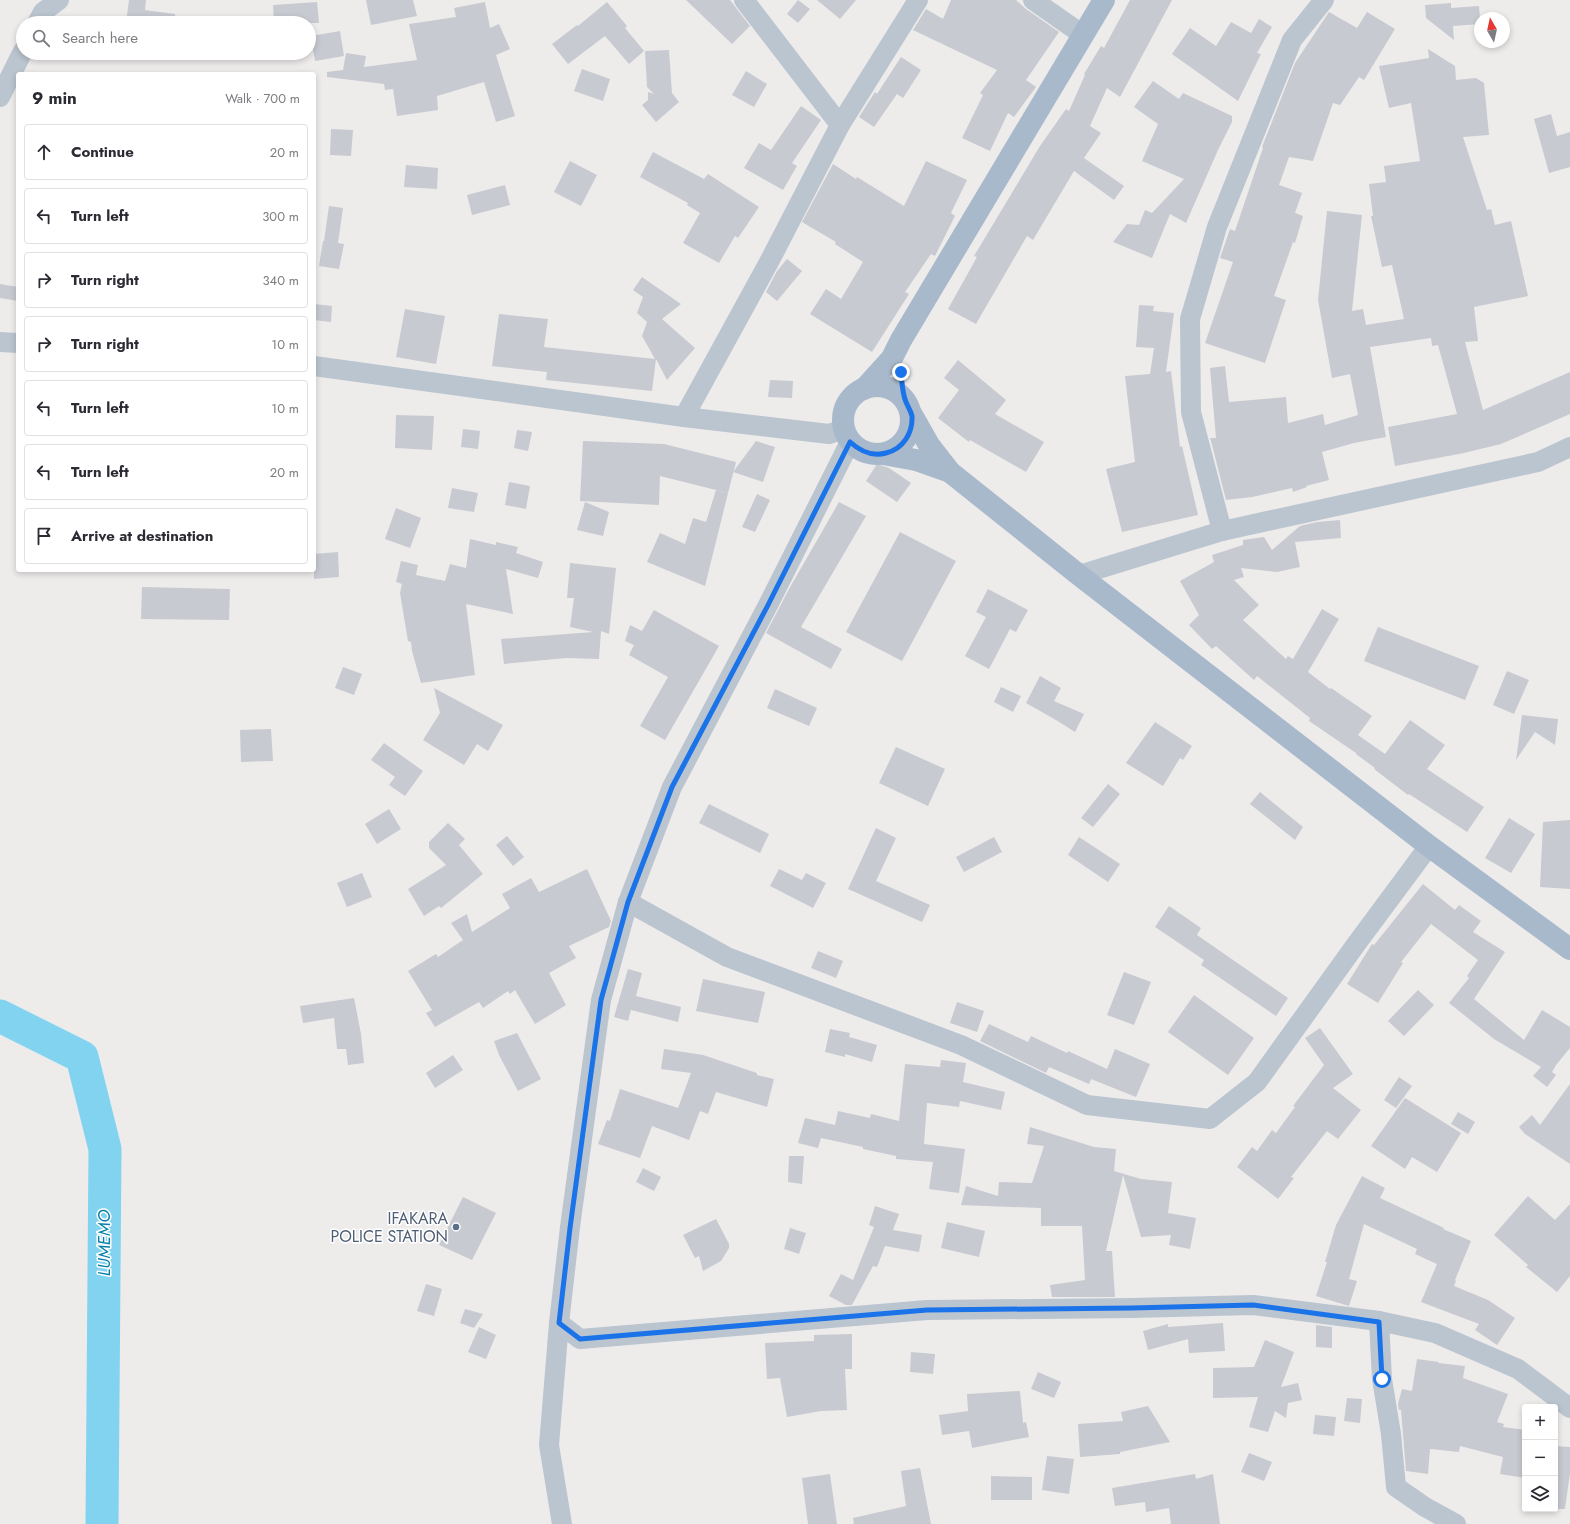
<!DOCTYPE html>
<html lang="en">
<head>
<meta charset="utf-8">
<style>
  :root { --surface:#fff; --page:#f7f7f7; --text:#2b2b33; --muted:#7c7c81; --line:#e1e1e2 }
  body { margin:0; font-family:Jost,sans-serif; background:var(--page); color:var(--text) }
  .controls { position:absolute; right:12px; bottom:12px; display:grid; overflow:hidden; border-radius:4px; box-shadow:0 2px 6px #0003 }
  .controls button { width:36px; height:36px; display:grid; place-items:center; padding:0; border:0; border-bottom:1px solid var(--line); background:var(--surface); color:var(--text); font:20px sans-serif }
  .compass { position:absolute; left:1474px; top:12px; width:36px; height:36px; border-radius:50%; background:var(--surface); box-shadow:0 2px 6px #0003; rotate:351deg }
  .stop { position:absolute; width:12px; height:12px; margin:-9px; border:3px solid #1a73e8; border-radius:50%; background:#fff }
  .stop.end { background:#1a73e8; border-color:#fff; box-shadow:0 1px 4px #0008 }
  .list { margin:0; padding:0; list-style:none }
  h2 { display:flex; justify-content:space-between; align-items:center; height:52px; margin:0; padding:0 16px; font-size:17px }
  h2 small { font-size:13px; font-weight:400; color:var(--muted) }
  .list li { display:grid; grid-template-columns:26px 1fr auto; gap:12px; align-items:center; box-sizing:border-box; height:56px; margin:0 8px 8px; padding:0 8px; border:1px solid var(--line); border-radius:4px }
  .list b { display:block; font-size:15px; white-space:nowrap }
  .list em { font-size:13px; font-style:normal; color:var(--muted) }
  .icon { flex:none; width:22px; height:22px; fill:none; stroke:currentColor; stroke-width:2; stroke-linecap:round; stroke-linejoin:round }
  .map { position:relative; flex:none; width:1570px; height:1524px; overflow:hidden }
  .search { position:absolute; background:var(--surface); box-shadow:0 2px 6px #0003; left:16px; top:16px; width:300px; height:44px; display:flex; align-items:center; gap:10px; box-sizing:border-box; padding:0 14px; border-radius:22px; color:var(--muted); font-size:15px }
  .panel { position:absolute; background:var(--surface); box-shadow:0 2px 6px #0003; left:16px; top:72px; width:300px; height:500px; border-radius:4px }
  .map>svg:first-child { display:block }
</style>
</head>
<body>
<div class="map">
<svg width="1570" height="1524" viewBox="0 0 1570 1524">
  <rect width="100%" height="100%" fill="#eeebeb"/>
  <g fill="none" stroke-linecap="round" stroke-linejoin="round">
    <!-- river -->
    <polyline stroke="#81d3ef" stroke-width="33" points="0,1016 82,1057 105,1149 102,1524"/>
  </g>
  <!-- building -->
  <g fill="#c8cad1">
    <polygon points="129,0 146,0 145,10 175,14 175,23 126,23"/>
    <polygon points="366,0 413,0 417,16 371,25"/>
    <polygon points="686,0 730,0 750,26 732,44"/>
    <polygon points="798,0 810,9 798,23 787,14"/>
    <polygon points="817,0 856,0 840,19"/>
    <polygon points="951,0 1016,0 1026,9 1059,32 1026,80 1036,87 1014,117 1008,113 990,151 962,138 983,95 980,93 997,70 913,30 926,9 943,19"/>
    <polygon points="1130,0 1172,0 1120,97 1107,88 1090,126 1101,133 1084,158 1124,186 1114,200 1074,171 1033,240 1027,236 976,324 948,309 977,257 974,256 1040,146 1066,109 1069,111 1085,75 1084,74 1101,46 1104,48"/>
    <polygon points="317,2 319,23 274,23 273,5"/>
    <polygon points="485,2 490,28 499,24 510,49 496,55 515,116 496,122 484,82 437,96 438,110 397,116 393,89 385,90 384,84 327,77 327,72 343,70 346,53 366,56 364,67 417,60 409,24 456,17 454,8"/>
    <polygon points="607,2 627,26 625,28 644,51 629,64 605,36 568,64 552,44 577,25 578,26"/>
    <polygon points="1451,3 1451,8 1479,6 1480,18 1480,24 1453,26 1454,40 1426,18 1425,5"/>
    <polygon points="1329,12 1357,28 1367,12 1395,29 1364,80 1359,77 1340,105 1333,103 1313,161 1289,157 1279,185 1302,193 1295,213 1303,216 1295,243 1293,242 1274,296 1286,300 1265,363 1205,343 1233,262 1220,258 1230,229 1235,231 1263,148 1262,147 1295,63"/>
    <polygon points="1259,19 1272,27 1257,53 1261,54 1238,101 1172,54 1190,28 1216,46 1231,22 1251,33"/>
    <polygon points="340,31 344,56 315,61 311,36"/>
    <polygon points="1428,49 1455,66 1456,80 1476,78 1484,83 1489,135 1463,137 1487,210 1491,209 1495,225 1511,221 1528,296 1474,307 1478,341 1465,342 1483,410 1570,372 1570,414 1501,444 1464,453 1395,466 1388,427 1457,414 1438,345 1432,346 1431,338 1370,347 1386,437 1354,443 1322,452 1329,480 1306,486 1307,487 1293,492 1292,488 1252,497 1226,500 1211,441 1210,438 1216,438 1210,368 1225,366 1229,402 1286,397 1288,423 1323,414 1325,425 1358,415 1350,374 1332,378 1318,300 1327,211 1362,215 1352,311 1363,309 1366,325 1404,319 1392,265 1382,267 1371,216 1373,216 1369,184 1386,182 1384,166 1420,161 1411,103 1389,108 1379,66 1429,58"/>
    <polygon points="669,50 672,93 679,102 656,122 642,105 648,100 648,92 654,94 647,87 645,51"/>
    <polygon points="901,57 921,70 903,98 897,94 874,127 859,117 875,92 877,94"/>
    <polygon points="582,69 610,79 603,101 574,91"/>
    <polygon points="746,71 767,84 754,107 732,95"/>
    <polygon points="1153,81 1179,99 1183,93 1232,116 1232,122 1218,150 1186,223 1170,214 1152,258 1113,242 1127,224 1139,225 1145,210 1152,213 1184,179 1142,161 1158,124 1134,107"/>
    <polygon points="801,106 821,120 792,163 797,166 783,190 744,168 759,143 771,150"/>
    <polygon points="1551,114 1557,136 1570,132 1570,167 1549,173 1534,119"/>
    <polygon points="331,129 353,130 351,156 330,155"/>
    <polygon points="653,152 704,179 708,174 759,207 738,238 735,236 719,263 683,243 700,213 687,205 688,203 640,177"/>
    <polygon points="570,161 597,175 581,206 554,192"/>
    <polygon points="926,161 967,180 951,213 955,216 935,256 931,254 905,292 909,294 872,352 810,314 826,289 841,299 863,262 835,244 836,242 802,222 833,164 856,179 857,177 904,206"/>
    <polygon points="406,165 438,168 437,189 404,187"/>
    <polygon points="505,185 510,205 472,215 467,195"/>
    <polygon points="329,206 343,208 338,243 344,244 339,269 319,266 323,241 324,241"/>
    <polygon points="787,259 802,271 777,301 766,292 777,271"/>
    <polygon points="642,277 681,304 662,319 695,348 667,380 656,359 652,391 546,380 547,372 492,366 499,314 548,319 544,347 655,359 642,336 647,322 637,313 643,297 633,290"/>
    <polygon points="0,284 18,287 18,301 0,298"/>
    <polygon points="314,304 332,306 331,322 314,320"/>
    <polygon points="1139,305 1154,306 1153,311 1174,313 1166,372 1171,371 1180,447 1182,446 1198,515 1122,532 1106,469 1135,462 1125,376 1150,374 1154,348 1136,347"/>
    <polygon points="405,309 445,316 436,364 396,357"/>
    <polygon points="958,360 1006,400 995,414 1044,442 1026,472 970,440 969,442 938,418 959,390 944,378"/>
    <polygon points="770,380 793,381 792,398 768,397"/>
    <polygon points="396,415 434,416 432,450 395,448"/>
    <polygon points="463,429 480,431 478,449 461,447"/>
    <polygon points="517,430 532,432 528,451 514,448"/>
    <polygon points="583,441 664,444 736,462 728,493 660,476 659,505 580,501"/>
    <polygon points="756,441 775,447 763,482 733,472"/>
    <polygon points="877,464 889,468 911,483 897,502 866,481"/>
    <polygon points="509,482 530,486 526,509 505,505"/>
    <polygon points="452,488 478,493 474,512 448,508"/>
    <polygon points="716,490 728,493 705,586 647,562 660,533 685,544 693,518 706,522"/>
    <polygon points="757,494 770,500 755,532 742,527"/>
    <polygon points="585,502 609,512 603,536 577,530"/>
    <polygon points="839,502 866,516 801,627 842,649 831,669 766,633 789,589"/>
    <polygon points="396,508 421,518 410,548 385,539"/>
    <polygon points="1340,520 1341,538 1295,542 1300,567 1277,572 1241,568 1244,577 1234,580 1259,605 1243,620 1286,659 1288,656 1293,659 1322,609 1339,619 1308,672 1330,689 1331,688 1372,716 1358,735 1385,754 1410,720 1445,745 1427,769 1484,807 1467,832 1409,794 1408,795 1374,769 1375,768 1356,754 1356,753 1309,721 1310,718 1257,676 1254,680 1216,646 1212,649 1189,625 1199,615 1180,581 1214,562 1212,555 1243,545 1243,540 1264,537 1272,550 1300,526 1317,522"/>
    <polygon points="900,532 956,561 902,661 846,632"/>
    <polygon points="470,539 496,545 496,542 518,547 516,553 543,562 538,578 506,569 513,614 466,604 475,675 421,683 412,651 411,642 408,641 400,593 402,584 396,582 401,561 418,565 416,575 445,581 450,564 466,568"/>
    <polygon points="338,552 339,577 314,579 314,554"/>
    <polygon points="570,563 616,568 609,634 601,631 599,659 566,658 504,664 501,639 593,632 570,627 574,598 567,598"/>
    <polygon points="142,587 230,589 229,620 141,619"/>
    <polygon points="988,589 1028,610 1016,632 1010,629 989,669 965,656 986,617 976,612"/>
    <polygon points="654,610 719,646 665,740 640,726 668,677 629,655 634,645 625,641 630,625 642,631"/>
    <polygon points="1378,627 1479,666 1465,700 1364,661"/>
    <polygon points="343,667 362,674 354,695 335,688"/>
    <polygon points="1507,671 1529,680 1514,714 1493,705"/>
    <polygon points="1040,676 1061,688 1054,701 1084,714 1075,732 1056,720 1026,703"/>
    <polygon points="1001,687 1021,696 1013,712 994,702"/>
    <polygon points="434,688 503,725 488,751 477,744 464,765 423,740 440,713"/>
    <polygon points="775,689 817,708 809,726 767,708"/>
    <polygon points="1522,715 1558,719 1555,745 1535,732 1516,760"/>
    <polygon points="1155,722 1192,746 1183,760 1180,758 1163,786 1126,763"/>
    <polygon points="271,729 273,761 241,762 240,730"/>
    <polygon points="384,743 423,771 405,796 389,785 395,777 371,760"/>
    <polygon points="896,747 945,769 928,806 879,783"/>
    <polygon points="1108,784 1120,794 1093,827 1081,818"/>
    <polygon points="1260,792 1303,827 1295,840 1250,804"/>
    <polygon points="709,804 769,834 760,853 699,823"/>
    <polygon points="389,809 401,829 377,844 365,824"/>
    <polygon points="1509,818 1535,834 1511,873 1485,858"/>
    <polygon points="1570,820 1570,889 1540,887 1543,822"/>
    <polygon points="448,823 465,839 459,845 483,874 441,908 439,906 424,916 408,889 446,865 429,848 429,842"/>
    <polygon points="876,828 896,838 876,881 930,905 922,922 848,889"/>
    <polygon points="507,836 524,857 513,866 496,845"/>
    <polygon points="994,837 1002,852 964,872 956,857"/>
    <polygon points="1079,837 1120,864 1108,882 1068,855"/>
    <polygon points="587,869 611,921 609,927 569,946 576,958 549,973 566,1005 535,1024 515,990 510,994 508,991 483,1008 479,1002 435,1027 426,1013 432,1010 408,971 436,954 438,957 463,940 451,923 467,914 472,932 510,908 502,894 531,878 539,892"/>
    <polygon points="779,869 802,880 806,873 826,883 813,908 770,886"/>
    <polygon points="362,873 372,897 347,907 337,883"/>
    <polygon points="1423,884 1455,910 1459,905 1481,921 1473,932 1505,952 1474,999 1524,1040 1542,1010 1570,1027 1570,1048 1556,1065 1552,1072 1556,1075 1547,1087 1533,1076 1541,1067 1494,1039 1449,1003 1469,978 1467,976 1478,960 1431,924 1401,962 1403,963 1378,1003 1347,984 1372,944 1374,945"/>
    <polygon points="1169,906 1201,928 1197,935 1288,998 1276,1016 1201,965 1204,960 1155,927"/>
    <polygon points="818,951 843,961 836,978 811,968"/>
    <polygon points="628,969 642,973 636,996 681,1007 678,1022 631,1010 628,1021 614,1017"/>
    <polygon points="1124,972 1151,982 1134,1025 1107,1015"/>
    <polygon points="703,979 765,992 758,1023 696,1011"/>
    <polygon points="1418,990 1434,1005 1404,1036 1388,1021"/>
    <polygon points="1194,995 1254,1038 1228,1075 1168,1032"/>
    <polygon points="354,998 361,1034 364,1063 348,1065 346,1049 337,1049 334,1018 303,1023 300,1006"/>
    <polygon points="957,1002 984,1011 977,1032 950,1023"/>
    <polygon points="989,1024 1028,1042 1031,1036 1067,1053 1068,1051 1107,1069 1115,1049 1150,1064 1136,1097 1091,1079 1089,1084 1049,1067 1046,1073 980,1041"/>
    <polygon points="1320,1028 1353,1074 1333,1088 1361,1110 1338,1139 1327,1131 1291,1177 1294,1178 1278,1199 1237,1167 1252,1147 1257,1151 1272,1130 1276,1133 1295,1107 1293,1106 1324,1065 1305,1038"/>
    <polygon points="830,1029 850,1033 849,1037 877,1045 872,1062 845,1054 845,1057 825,1052"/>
    <polygon points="517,1033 541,1079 518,1091 499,1055 494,1041"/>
    <polygon points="664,1049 703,1055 757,1073 757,1075 774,1079 767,1107 716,1092 708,1114 700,1111 689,1140 652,1126 640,1158 598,1144 607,1120 610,1121 620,1089 678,1108 691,1073 661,1069"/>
    <polygon points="453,1055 463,1070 435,1088 426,1073"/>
    <polygon points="941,1060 966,1063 963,1082 1005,1092 1001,1110 960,1101 959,1107 927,1103 924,1144 965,1149 959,1193 929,1189 933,1162 896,1159 896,1156 863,1149 863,1147 821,1138 818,1148 798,1143 805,1118 835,1125 838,1111 870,1118 871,1114 899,1121 905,1064 940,1067"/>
    <polygon points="1399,1077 1412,1086 1396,1108 1384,1100"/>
    <polygon points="1570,1084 1570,1164 1525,1134 1519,1127 1532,1115 1540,1125"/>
    <polygon points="1405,1098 1461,1133 1437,1172 1412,1157 1405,1169 1371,1146"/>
    <polygon points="1458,1112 1475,1122 1468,1134 1451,1124"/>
    <polygon points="1030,1127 1094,1147 1116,1149 1114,1171 1141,1179 1172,1182 1168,1213 1196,1218 1190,1249 1169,1245 1171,1235 1141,1237 1123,1175 1106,1251 1112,1251 1115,1297 1052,1297 1050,1285 1085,1280 1082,1226 1041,1226 1041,1208 961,1205 966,1186 998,1196 999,1182 1032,1183 1044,1146 1027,1144"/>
    <polygon points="789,1156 804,1156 802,1184 788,1182"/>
    <polygon points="643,1168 661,1177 654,1191 636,1182"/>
    <polygon points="1362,1176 1385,1188 1380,1198 1444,1228 1443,1229 1471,1241 1455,1280 1456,1281 1454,1286 1488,1300 1515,1318 1497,1345 1475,1330 1479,1324 1421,1302 1437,1264 1415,1254 1417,1249 1364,1224 1349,1279 1357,1281 1349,1306 1316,1296 1327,1262 1325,1262 1336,1225"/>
    <polygon points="1528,1196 1555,1220 1570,1204 1570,1276 1557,1292 1526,1267 1528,1265 1494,1235"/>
    <polygon points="463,1197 496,1213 472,1260 439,1245"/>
    <polygon points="875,1206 899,1214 893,1230 922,1235 919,1252 885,1246 877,1267 873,1266 852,1305 846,1305 829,1296 841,1274 853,1280 874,1227 869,1225"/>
    <polygon points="716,1219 729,1244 729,1248 721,1261 703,1271 699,1256 695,1258 683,1235"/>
    <polygon points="947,1222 985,1231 979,1257 941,1248"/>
    <polygon points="790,1228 806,1233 799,1254 784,1249"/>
    <polygon points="426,1284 442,1289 434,1316 417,1311"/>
    <polygon points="465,1309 483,1314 474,1328 460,1323"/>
    <polygon points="1223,1323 1225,1351 1189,1353 1188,1339 1148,1350 1143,1331 1168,1324 1168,1327"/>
    <polygon points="1316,1325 1332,1327 1332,1348 1316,1347"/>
    <polygon points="479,1327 496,1335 486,1359 468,1352"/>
    <polygon points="852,1334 852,1369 845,1369 847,1410 821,1411 787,1417 780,1378 767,1379 765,1343 814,1341 814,1335"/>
    <polygon points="1265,1340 1294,1352 1281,1387 1298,1383 1302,1400 1288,1403 1286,1418 1275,1411 1268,1432 1249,1427 1258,1397 1213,1398 1213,1368 1254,1367"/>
    <polygon points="911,1352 935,1354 933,1374 910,1372"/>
    <polygon points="1417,1359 1439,1362 1438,1363 1465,1366 1463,1378 1508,1394 1497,1422 1504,1424 1503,1427 1525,1430 1525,1478 1500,1474 1503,1457 1460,1446 1459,1452 1430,1449 1428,1474 1406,1471 1401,1410 1399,1410 1398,1404 1402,1389 1412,1391"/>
    <polygon points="1038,1372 1061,1382 1054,1398 1031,1389"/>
    <polygon points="1020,1391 1023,1423 1026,1422 1029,1437 972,1448 969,1431 942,1435 939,1415 968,1411 967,1394"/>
    <polygon points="1347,1398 1362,1399 1360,1423 1344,1421"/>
    <polygon points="1148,1406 1170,1442 1120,1452 1120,1454 1080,1457 1078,1424 1123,1421 1121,1412"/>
    <polygon points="1315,1415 1336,1417 1334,1436 1313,1434"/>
    <polygon points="1555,1446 1570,1447 1570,1473 1565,1509 1555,1509"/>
    <polygon points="1249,1453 1272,1462 1264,1481 1241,1472"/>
    <polygon points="1047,1456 1074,1459 1069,1494 1042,1490"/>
    <polygon points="920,1468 931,1524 854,1524 853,1518 906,1506 901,1471"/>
    <polygon points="830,1474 837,1524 808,1524 802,1478"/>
    <polygon points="1195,1474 1196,1479 1213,1474 1220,1524 1171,1524 1169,1508 1146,1512 1145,1502 1115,1506 1112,1488"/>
    <polygon points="991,1476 1032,1477 1032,1500 991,1500"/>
  </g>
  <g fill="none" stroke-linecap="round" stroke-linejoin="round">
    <!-- minor -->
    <g stroke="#bbc5cf" stroke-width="20">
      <polyline points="744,0 840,125"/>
      <polyline points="1033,0 1083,35"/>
      <polyline points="37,23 43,12 59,0"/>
      <polyline points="0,97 23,51"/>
      <polyline points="0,342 18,343"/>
      <polyline points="314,366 684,417 829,434 844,429"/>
      <polyline points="684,417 769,262 840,125 918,0"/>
      <polyline points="850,442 767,607 672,787 628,902 601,1000 570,1227 559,1323 580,1339 927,1310 1132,1308 1253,1305 1379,1321 1435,1333 1518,1369 1570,1408"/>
      <polyline points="1222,531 1191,412 1190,319 1217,227 1292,40 1324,0"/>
      <polyline points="1079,575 1222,531 1538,462 1570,447"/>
      <polyline points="628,902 727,957 961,1045 1087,1105 1210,1119 1257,1082 1357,943 1429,846"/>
      <polyline points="1379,1321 1382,1379 1391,1434 1396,1487 1425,1507 1456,1524"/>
      <polyline points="559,1323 549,1445 562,1524"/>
    </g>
    <!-- major -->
    <g stroke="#a9b9cc" stroke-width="22">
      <circle cx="877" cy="420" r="34"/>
      <polyline points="864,389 892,358 901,340 1104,0"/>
      <polyline points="912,415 929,445 950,472 1079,575 1429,846 1570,949"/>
      <polyline points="883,454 916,460 950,472"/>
    </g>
  </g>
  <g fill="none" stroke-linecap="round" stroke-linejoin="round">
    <!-- route -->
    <path stroke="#1a73e8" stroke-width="5" d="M901,372c1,9 1,21 5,30 2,5 5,9 6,14 1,17 -9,33 -26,37 -14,4 -26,-2 -36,-11l-83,165 -95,180 -44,115 -27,98 -31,228 -11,95 21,16 347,-29 205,-2 121,-3 126,17 3,57"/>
  </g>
  <!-- markers -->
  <circle fill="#5c6f8a" stroke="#fff" stroke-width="1.5" cx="456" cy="1227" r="4"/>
  <g text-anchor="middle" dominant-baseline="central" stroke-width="3" stroke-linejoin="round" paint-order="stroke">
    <!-- service labels -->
    <g font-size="16" fill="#4e5e75" stroke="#fff" text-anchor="end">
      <text x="448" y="1218">IFAKARA<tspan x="448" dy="18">POLICE STATION</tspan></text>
    </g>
    <!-- water labels -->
    <g font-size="17" font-style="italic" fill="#067fa9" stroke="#fff">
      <text transform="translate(104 1243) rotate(-90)">LUMEMO</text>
    </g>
  </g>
</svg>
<div class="controls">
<button>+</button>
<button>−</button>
<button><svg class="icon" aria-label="layers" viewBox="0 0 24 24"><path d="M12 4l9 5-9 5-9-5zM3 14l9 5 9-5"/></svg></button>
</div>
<svg class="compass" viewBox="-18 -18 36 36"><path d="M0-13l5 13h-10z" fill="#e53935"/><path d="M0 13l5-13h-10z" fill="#7c7c81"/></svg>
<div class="stop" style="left:1382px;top:1379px"></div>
<div class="stop end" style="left:901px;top:372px"></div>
<div class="search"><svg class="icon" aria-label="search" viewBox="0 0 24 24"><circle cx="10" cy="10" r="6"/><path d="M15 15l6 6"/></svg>Search here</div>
<section class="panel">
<h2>9 min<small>Walk · 700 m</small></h2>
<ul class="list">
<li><svg class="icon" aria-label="ahead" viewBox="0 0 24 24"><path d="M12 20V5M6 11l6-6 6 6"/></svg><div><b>Continue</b></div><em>20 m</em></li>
<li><svg class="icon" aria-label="left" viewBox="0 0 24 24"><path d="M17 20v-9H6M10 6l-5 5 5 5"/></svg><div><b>Turn left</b></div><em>300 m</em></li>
<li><svg class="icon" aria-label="right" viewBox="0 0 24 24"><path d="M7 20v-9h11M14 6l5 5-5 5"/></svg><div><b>Turn right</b></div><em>340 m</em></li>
<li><svg class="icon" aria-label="right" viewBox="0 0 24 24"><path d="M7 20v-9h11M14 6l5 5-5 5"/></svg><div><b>Turn right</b></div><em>10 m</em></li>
<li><svg class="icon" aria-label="left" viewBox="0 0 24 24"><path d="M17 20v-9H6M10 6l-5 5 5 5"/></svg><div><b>Turn left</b></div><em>10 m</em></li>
<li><svg class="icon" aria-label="left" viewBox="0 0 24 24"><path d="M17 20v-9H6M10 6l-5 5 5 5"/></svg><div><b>Turn left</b></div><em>20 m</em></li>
<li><svg class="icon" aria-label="arrive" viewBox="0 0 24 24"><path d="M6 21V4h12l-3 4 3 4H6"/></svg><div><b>Arrive at destination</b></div></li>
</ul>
</section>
</div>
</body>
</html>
